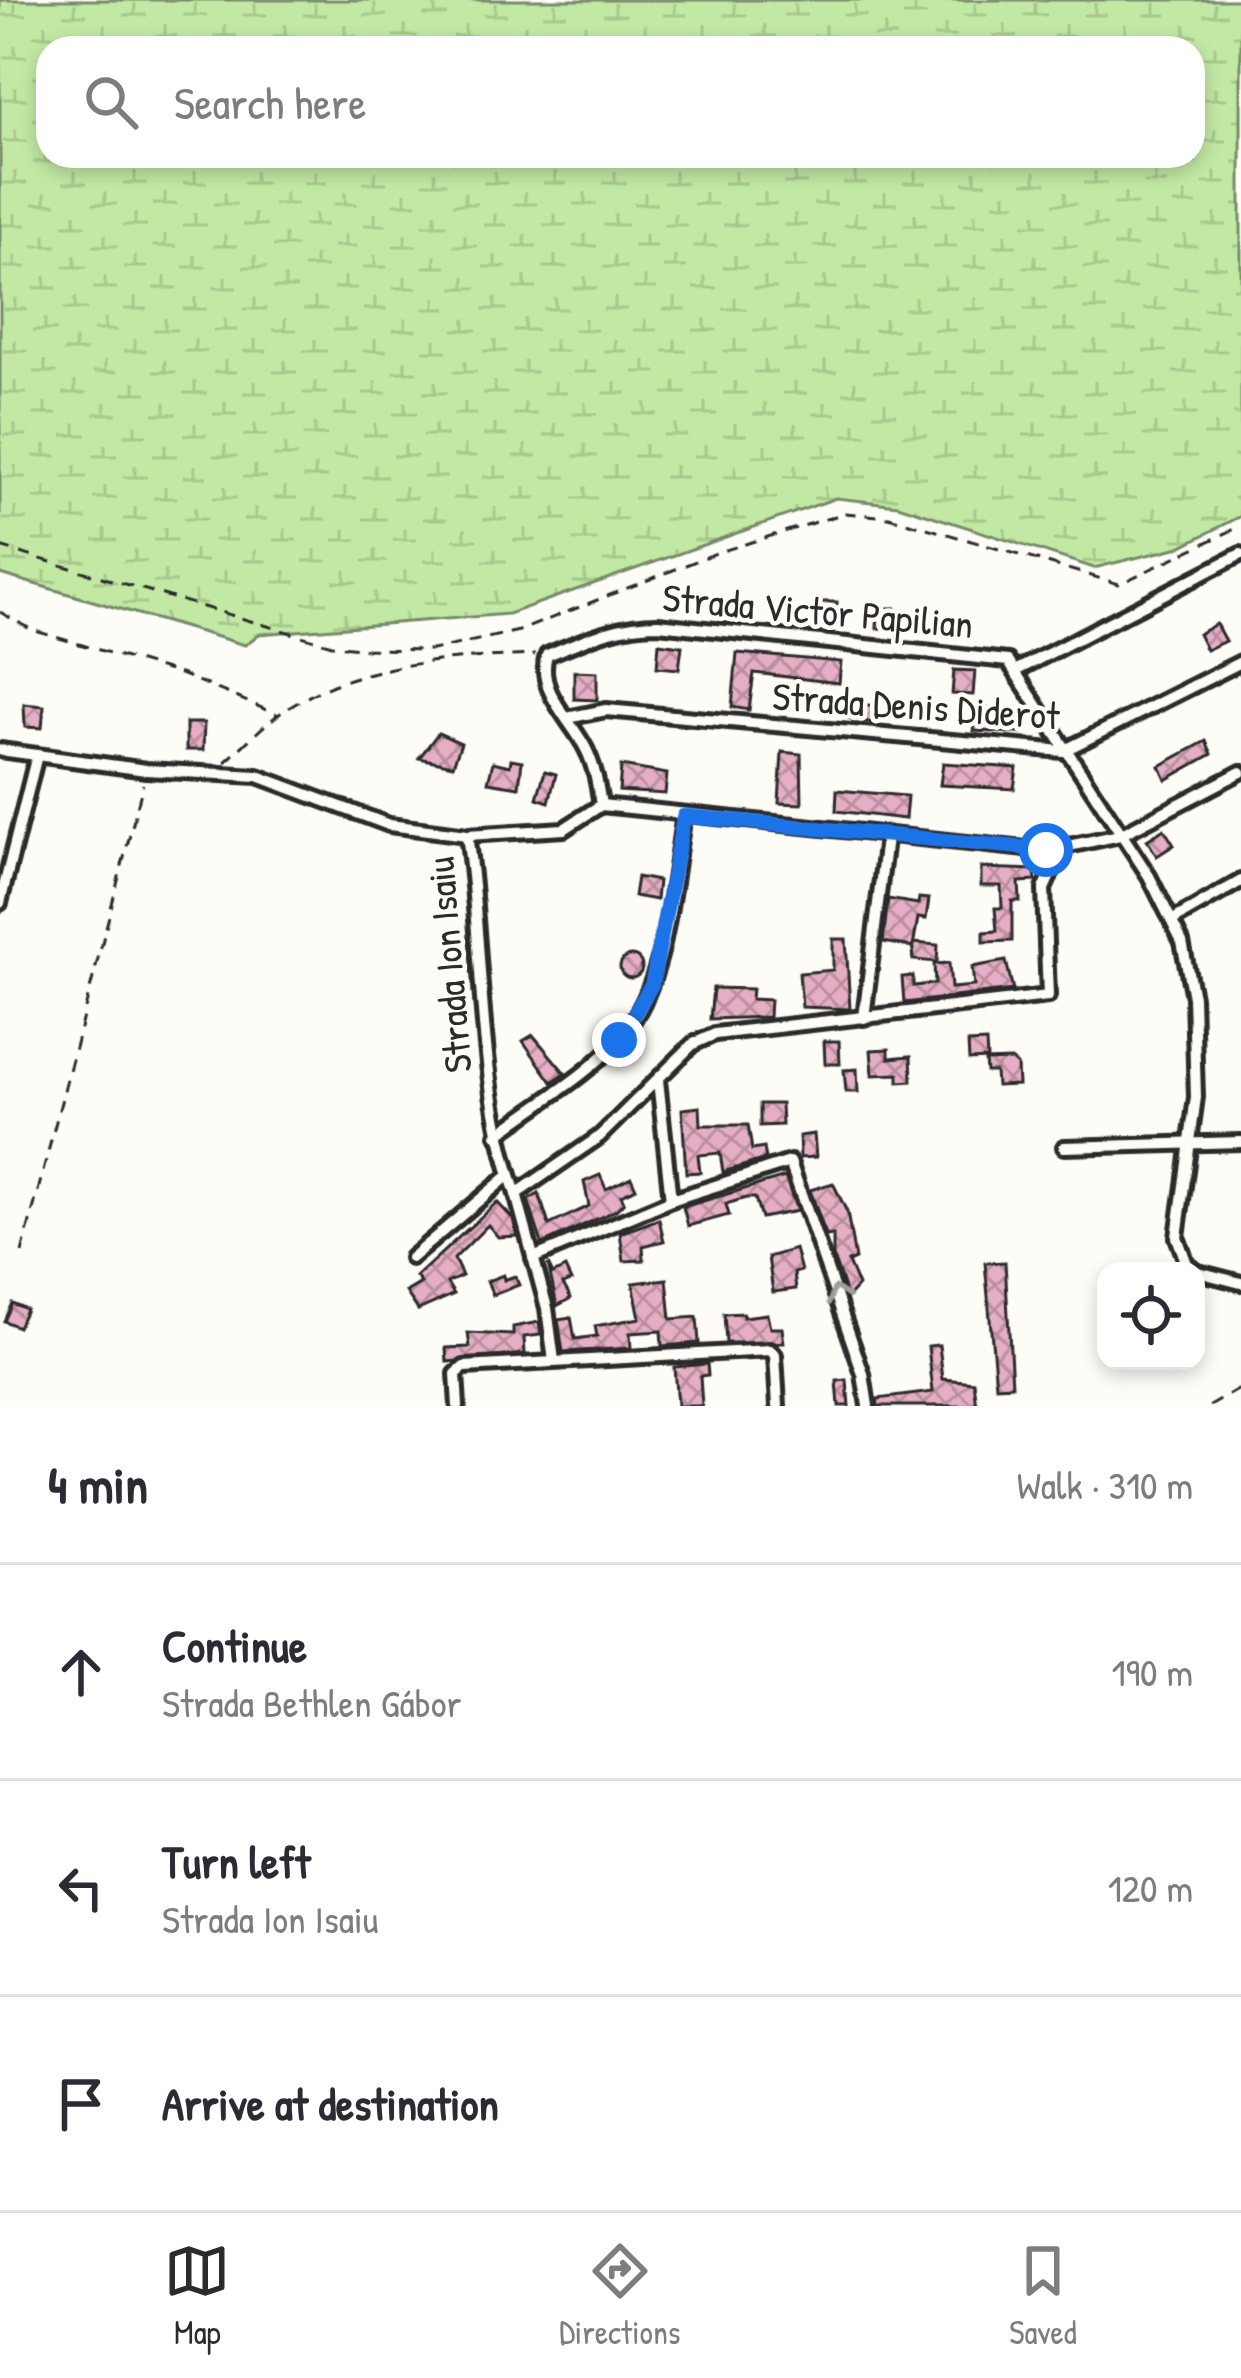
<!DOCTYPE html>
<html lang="en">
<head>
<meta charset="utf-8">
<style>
  :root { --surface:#fff; --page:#f7f7f7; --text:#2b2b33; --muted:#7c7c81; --line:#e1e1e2; --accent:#2b2b2b }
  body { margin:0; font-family:"Patrick Hand",sans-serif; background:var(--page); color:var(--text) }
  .controls { position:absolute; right:36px; bottom:36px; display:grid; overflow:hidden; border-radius:24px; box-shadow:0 6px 18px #0003 }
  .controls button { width:108px; height:108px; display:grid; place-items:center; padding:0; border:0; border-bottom:3px solid var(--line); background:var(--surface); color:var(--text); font:60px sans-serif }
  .stop { position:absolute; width:36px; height:36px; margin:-27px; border:9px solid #1a73e8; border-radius:50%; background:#fff }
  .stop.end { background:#1a73e8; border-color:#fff; box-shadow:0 3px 12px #0008 }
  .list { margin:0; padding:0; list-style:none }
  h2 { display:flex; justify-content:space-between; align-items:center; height:156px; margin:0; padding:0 48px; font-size:51px }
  h2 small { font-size:39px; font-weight:400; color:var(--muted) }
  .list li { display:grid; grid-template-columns:78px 1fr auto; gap:36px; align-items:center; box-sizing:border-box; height:216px; padding:0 48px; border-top:3px solid var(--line) }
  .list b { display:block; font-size:45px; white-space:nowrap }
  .list p { margin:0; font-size:39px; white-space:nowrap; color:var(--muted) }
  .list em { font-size:39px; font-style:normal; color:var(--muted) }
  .icon { flex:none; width:66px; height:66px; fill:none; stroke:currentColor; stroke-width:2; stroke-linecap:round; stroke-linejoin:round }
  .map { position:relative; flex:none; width:1241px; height:1406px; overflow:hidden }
  .search { position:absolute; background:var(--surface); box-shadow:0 6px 18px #0003; left:36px; right:36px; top:36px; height:132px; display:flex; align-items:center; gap:30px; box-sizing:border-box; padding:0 42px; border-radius:36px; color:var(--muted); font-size:45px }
  .sheet { height:804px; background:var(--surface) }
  nav { display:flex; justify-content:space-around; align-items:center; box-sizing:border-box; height:168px; border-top:3px solid var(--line); background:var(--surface); font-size:33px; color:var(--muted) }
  nav a { display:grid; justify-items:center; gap:6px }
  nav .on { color:var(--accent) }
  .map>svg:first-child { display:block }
</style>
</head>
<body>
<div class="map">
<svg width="1241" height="1406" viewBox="0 0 1241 1406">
  <defs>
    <pattern id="wetland-marsh" width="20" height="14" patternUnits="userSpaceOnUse" patternTransform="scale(3)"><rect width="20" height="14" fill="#c2e9a4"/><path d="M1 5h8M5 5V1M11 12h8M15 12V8" fill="none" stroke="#a7c88d"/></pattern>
    <pattern id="building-cross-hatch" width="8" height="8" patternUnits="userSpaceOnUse" patternTransform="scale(3)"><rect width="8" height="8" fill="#e5aec4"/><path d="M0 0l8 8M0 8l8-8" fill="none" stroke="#ba8e9f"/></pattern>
  </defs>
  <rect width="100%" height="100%" fill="#fdfcf7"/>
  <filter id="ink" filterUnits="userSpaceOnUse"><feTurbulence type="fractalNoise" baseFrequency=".00833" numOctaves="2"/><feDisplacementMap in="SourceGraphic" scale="24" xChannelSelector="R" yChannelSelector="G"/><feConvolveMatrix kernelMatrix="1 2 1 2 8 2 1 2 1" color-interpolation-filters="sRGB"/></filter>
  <g filter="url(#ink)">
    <!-- wetland -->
    <path fill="url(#wetland-marsh)" stroke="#768a68" stroke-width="3" fill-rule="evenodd" d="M0,0h1241v516l-61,31 -86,21 -196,-63 -62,-7 -328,116 -249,20 -14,11 -245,-71zM48,48h1145v108h-1145z"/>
    <!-- building -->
    <g fill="url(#building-cross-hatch)" stroke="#2b2b2b" stroke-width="3">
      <rect x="821" y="602" width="16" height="20"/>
      <polygon points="878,608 895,608 894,629 877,628"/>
      <polygon points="1216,624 1225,641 1206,650 1198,634"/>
      <polygon points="659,643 682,646 679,669 657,667"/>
      <polygon points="737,653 841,662 839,683 754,673 749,710 732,707"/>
      <polygon points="954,670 975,671 973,695 952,694"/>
      <polygon points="574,671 597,672 597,700 574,699"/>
      <polygon points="850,701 877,707 874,723 847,718"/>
      <polygon points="24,704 44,706 42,728 25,727"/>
      <polygon points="976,706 1020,713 1020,733 974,731"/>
      <polygon points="186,723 204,723 203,750 186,750"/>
      <polygon points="438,733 461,743 453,765 419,758"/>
      <polygon points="1206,741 1212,754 1166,780 1160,766"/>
      <polygon points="782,752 801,754 802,804 779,803"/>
      <polygon points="511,759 522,761 519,787 488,782 493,762 510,766"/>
      <polygon points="943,763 1017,768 1014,789 940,785"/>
      <polygon points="621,766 667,774 665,794 619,791"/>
      <polygon points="545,771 556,774 549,802 537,798"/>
      <polygon points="837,790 907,796 905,819 836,811"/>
      <polygon points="1164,829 1174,845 1157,856 1147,840"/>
      <polygon points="981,868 1035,870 1036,881 1019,882 1020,901 1012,901 1012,941 984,942 984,932 997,931 995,908 1002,908 1001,886 981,886"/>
      <polygon points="637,877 658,881 656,900 634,896"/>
      <polygon points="919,898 929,899 926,919 918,918 913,947 883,942 888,899 918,904"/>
      <polygon points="833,939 846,939 850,1009 802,1007 799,973 833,970"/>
      <polygon points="914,943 938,945 937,962 913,960"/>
      <circle cx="631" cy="967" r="11"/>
      <polygon points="1006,961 1013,990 904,1003 902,977 913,976 913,986 935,984 934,964 949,963 951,988 974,986 972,967"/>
      <polygon points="713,988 752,989 751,999 770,1000 769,1017 710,1019"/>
      <polygon points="533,1035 565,1073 552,1082 523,1041"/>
      <polygon points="824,1041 839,1041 840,1064 825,1064"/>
      <polygon points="986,1042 987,1059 969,1060 968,1043"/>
      <polygon points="889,1049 889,1058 911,1056 912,1081 899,1082 899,1074 873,1075 871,1050"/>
      <polygon points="1011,1060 1017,1065 1018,1085 996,1086 995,1072 986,1072 985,1061"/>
      <polygon points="857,1069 858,1092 846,1092 844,1070"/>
      <polygon points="760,1104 781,1104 782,1125 760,1126"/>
      <polygon points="700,1107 701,1125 748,1125 752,1150 764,1148 766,1159 723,1172 720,1153 698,1155 700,1172 686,1173 682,1109"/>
      <polygon points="814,1134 816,1157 800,1158 799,1136"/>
      <polygon points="600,1175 606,1189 631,1177 636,1188 621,1195 624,1202 616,1210 542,1244 528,1200 539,1194 549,1225 589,1206 584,1182"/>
      <polygon points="785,1177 797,1211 761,1218 755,1198 746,1198 726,1204 729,1215 688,1226 683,1207"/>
      <polygon points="833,1183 847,1212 855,1259 848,1262 858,1286 847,1298 833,1256 833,1235 826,1236 810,1190"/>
      <polygon points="497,1202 513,1219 517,1236 498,1237 488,1225 454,1259 462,1276 447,1283 454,1294 418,1310 406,1292 421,1283 416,1277"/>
      <polygon points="659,1219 664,1241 643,1246 644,1260 624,1261 620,1233"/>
      <polygon points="795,1249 801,1271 794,1273 796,1289 773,1292 768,1257"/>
      <polygon points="1005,1262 1012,1385 996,1386 985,1263"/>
      <polygon points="548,1264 553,1274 565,1268 571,1281 563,1284 571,1298 557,1306"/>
      <polygon points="503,1275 504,1280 515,1276 519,1285 493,1295 487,1281"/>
      <polygon points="667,1279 671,1319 697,1317 699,1343 662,1346 661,1331 630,1333 631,1348 563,1352 558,1319 571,1317 575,1339 597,1336 595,1326 640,1318 633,1283"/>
      <polygon points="12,1303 26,1309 18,1327 4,1321"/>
      <polygon points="743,1313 743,1317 767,1314 770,1328 782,1328 784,1343 726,1343 724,1314"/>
      <polygon points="539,1322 541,1335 524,1337 525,1354 447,1362 446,1348 470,1347 468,1333 513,1335 513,1327"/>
      <polygon points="939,1345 943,1379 974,1382 977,1406 878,1406 877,1399 933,1392 928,1346"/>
      <polygon points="707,1364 708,1375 700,1376 702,1406 677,1406 674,1367"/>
      <polygon points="847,1380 849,1406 839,1406 837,1381"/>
    </g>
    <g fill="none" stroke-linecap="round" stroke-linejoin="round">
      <defs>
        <g id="minor">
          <polyline points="1017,670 1241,554"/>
          <polyline points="567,718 606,710 1063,751 1241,662"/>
          <polyline points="0,750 146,770 258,776 389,825 467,835 564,829 601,805"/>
          <path d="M601,805c-3,-19 -6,-38 -15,-56 -15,-30 -50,-58 -39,-94 37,-15 70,-31 111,-31l350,37 141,215 33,66 11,55 3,100 -19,140 10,27 11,8 43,11"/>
          <polyline points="601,805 1045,851 1120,835 1241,772"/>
          <path d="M467,835c18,120 9,243 49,359"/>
          <polyline points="0,903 37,755"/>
          <polyline points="1173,920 1241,881"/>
          <polyline points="864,1018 886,838"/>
          <polyline points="658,1080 671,1200"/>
          <path d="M497,1135c40,-31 91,-59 124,-98 48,-56 50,-151 63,-221"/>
          <polyline points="1064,1147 1241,1142"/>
          <polyline points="411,1258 509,1175"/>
          <polyline points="533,1258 671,1200 790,1162 863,1374 868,1406"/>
          <polyline points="554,1361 547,1308 516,1194 599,1137 693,1044 715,1034 1048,996 1044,889 1062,849"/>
          <polyline points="458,1406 456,1374 464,1367 770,1350 775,1355 778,1406"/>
        </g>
      </defs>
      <!-- minor casing -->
      <use href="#minor" stroke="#2b2b2b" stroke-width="20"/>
      <!-- path -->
      <g stroke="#2b2b2b" stroke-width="3" stroke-dasharray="12 9" stroke-linecap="butt">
        <polyline points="0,547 332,645 367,649 432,650 519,631 716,553 845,513 889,517 1119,584 1241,526"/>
        <polyline points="0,612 32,630 183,675 279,715"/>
        <path d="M225,762c21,-18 41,-41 65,-55 72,-46 163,-49 245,-52"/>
        <polyline points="22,1253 143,784"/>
        <polyline points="1210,1406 1241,1388"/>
      </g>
      <!-- minor -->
      <use href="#minor" stroke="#fdfcf7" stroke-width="10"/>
    </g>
    <!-- one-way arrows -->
    <defs><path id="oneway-chevron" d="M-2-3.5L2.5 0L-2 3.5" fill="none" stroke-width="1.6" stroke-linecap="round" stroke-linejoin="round" transform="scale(3)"/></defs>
    <use stroke="#9e9e9b" href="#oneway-chevron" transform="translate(837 1294) rotate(-108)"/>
  </g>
  <g fill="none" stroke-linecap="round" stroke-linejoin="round" filter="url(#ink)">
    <!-- route -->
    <polyline stroke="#1a73e8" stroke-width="15" points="619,1040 652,984 684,816 1046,850"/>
  </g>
  <g text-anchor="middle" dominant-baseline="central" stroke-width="9" stroke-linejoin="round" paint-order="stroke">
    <!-- street labels -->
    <g font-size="39" fill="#2b2b2b" stroke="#fdfcf7">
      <text transform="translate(818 610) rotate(5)">Strada Victor Papilian</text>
      <text transform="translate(916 705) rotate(4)">Strada Denis Diderot</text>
      <text transform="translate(448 965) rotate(-95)">Strada Ion Isaiu</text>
    </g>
  </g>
</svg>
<div class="controls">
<button><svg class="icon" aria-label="locate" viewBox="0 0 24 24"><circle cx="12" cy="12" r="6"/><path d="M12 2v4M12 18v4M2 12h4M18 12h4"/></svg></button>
</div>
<div class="stop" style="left:1046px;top:850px"></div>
<div class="stop end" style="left:619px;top:1040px"></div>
<div class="search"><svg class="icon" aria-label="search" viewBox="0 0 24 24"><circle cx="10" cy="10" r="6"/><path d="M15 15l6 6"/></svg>Search here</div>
</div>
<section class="sheet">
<h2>4 min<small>Walk · 310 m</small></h2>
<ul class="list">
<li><svg class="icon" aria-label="ahead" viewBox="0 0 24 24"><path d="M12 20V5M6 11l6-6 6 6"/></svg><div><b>Continue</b><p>Strada Bethlen Gábor</p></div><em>190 m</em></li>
<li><svg class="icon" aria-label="left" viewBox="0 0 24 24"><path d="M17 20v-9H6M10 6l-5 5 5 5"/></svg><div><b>Turn left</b><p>Strada Ion Isaiu</p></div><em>120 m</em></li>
<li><svg class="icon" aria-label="arrive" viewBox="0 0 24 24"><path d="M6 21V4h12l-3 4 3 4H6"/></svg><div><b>Arrive at destination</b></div></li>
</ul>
</section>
<nav>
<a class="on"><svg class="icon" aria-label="map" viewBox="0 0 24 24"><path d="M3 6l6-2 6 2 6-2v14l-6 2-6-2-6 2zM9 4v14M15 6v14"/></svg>Map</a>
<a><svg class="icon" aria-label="directions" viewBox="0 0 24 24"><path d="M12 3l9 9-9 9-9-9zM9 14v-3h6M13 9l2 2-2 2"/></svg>Directions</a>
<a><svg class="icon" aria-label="saved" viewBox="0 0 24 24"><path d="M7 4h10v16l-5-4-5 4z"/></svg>Saved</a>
</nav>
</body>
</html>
